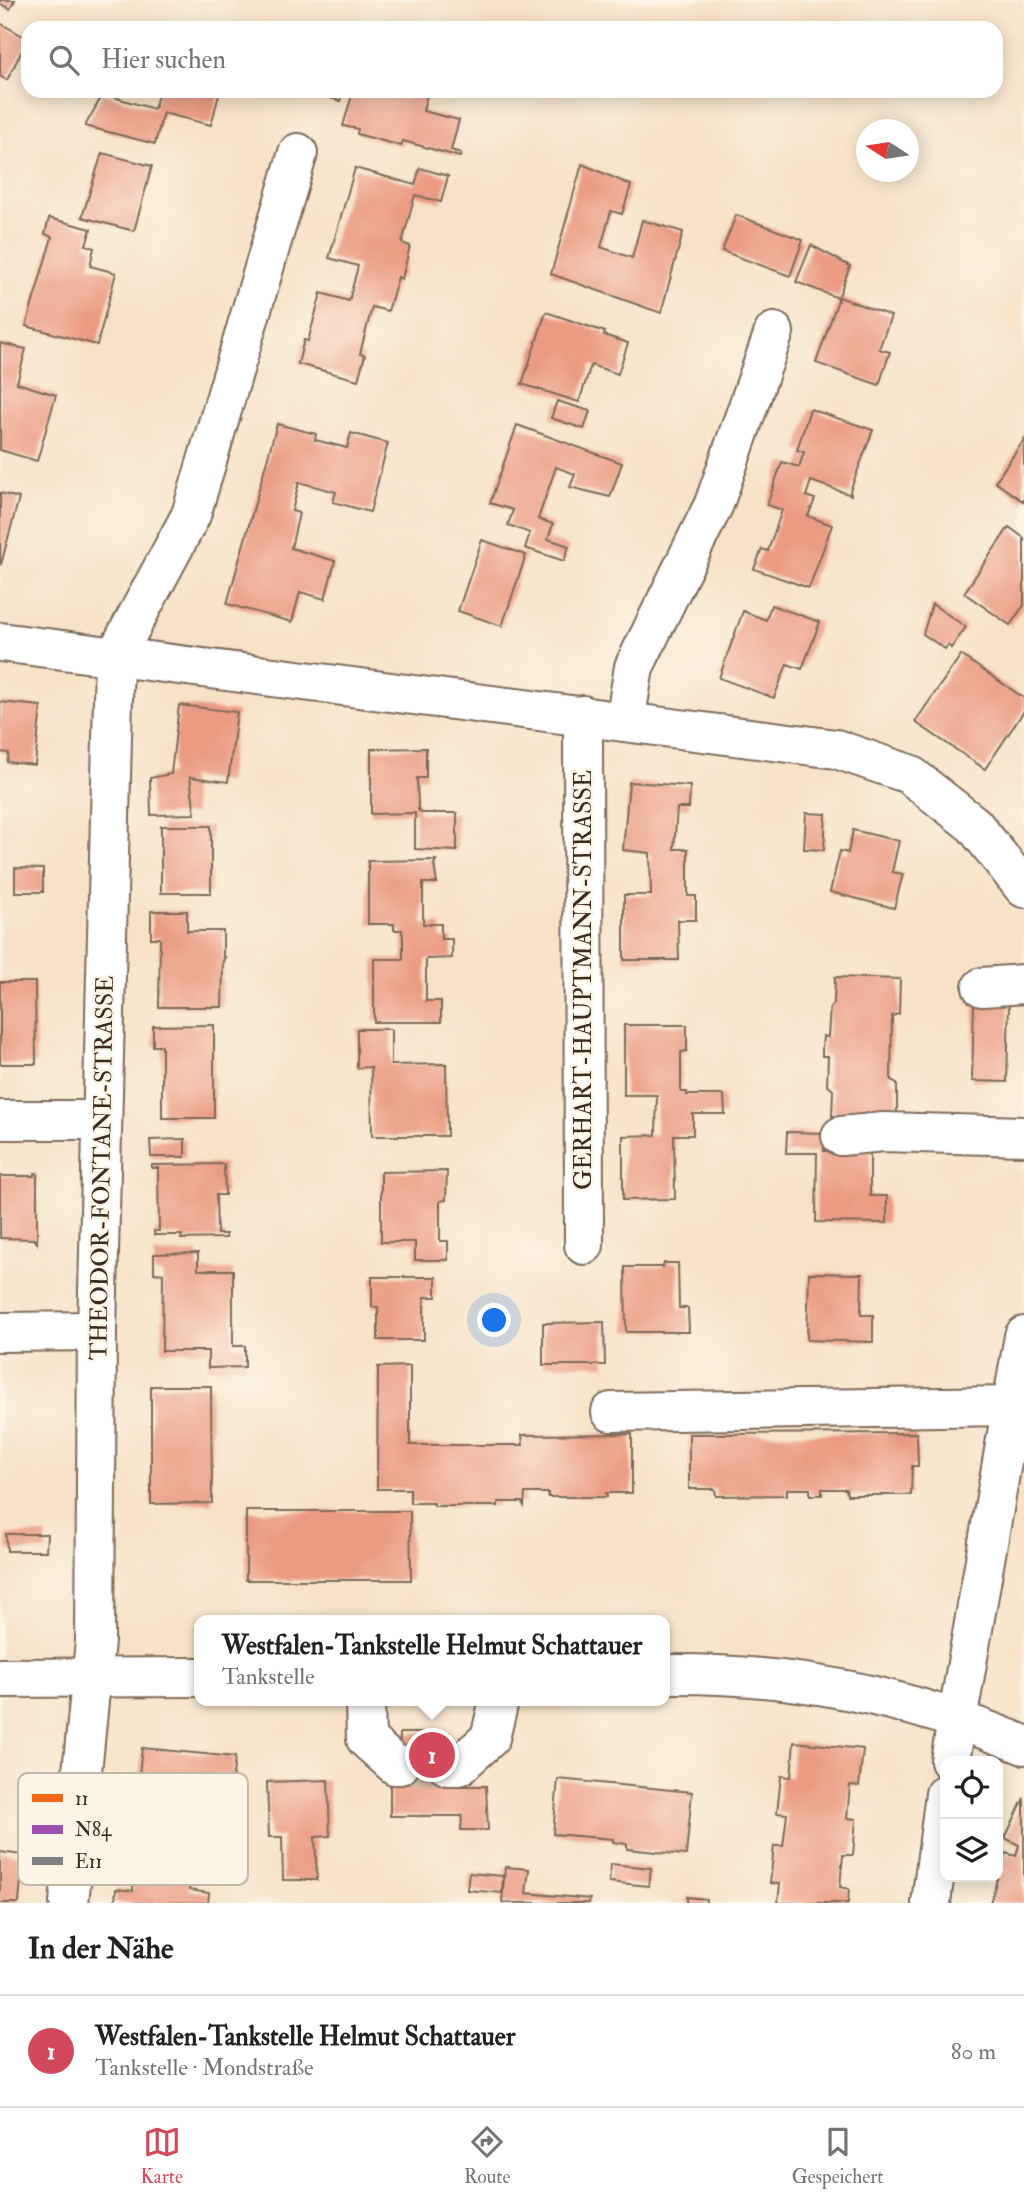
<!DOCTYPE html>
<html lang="de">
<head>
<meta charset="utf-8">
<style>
  :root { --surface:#fff; --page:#f2f2f2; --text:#202124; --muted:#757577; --line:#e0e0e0; --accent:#d1495b }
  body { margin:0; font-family:"IM FELL Double Pica",serif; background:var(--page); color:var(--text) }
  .controls { position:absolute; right:21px; bottom:21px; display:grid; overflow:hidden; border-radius:14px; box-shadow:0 4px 18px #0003 }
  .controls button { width:63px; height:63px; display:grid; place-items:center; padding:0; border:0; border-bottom:2px solid var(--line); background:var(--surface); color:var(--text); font:35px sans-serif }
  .compass { position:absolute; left:856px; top:119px; width:63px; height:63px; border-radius:50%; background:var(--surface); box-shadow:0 4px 18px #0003; rotate:282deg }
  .you { position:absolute; left:495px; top:1321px; width:24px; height:24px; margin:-18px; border:5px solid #fff; border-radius:50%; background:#1a73e8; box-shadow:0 0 0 10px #1a73e833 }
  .badge { display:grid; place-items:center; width:46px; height:46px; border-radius:50%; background:var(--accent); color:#fff; font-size:23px; font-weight:700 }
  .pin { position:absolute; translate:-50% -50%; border:4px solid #fff; box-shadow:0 2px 7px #0006 }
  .popup { position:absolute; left:194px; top:1615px; width:476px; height:91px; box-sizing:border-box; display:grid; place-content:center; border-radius:14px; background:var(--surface); filter:drop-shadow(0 2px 5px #0005); font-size:23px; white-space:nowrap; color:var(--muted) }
  .popup b { font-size:26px; color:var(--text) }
  .popup::after { content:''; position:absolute; left:50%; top:100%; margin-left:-14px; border:14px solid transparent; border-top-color:var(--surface) }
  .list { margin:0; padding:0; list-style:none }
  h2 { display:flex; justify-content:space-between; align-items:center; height:91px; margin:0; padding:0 28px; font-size:30px }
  h2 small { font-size:23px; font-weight:400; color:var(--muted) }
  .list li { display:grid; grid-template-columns:46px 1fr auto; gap:21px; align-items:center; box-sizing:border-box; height:112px; padding:0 28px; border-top:2px solid var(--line) }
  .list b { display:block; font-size:26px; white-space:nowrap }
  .list p { margin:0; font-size:23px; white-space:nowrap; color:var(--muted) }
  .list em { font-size:23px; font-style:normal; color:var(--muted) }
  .icon { flex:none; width:38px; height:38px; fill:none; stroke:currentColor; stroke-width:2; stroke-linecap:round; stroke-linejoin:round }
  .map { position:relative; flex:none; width:1024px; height:1903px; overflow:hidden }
  .search { position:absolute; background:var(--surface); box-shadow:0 4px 18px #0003; left:21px; right:21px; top:21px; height:77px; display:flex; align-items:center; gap:18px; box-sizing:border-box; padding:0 24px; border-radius:21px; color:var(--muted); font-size:26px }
  .sheet { height:203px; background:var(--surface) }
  nav { display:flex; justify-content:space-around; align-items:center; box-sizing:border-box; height:98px; border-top:2px solid var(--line); background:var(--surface); font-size:19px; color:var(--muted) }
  nav a { display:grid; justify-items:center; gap:4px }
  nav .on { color:var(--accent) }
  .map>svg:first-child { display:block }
</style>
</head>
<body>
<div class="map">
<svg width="1024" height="1903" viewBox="0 0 1024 1903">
  <rect width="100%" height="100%" fill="#fcf5e5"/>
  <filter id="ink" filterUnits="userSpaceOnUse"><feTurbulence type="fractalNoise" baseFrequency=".0143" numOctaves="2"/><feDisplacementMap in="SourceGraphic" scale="14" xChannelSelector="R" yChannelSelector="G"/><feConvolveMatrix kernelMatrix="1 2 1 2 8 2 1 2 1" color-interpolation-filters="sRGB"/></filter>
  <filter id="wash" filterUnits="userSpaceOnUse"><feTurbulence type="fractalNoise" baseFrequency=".00686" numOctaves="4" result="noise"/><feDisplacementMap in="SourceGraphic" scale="28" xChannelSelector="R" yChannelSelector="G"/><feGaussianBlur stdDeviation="1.57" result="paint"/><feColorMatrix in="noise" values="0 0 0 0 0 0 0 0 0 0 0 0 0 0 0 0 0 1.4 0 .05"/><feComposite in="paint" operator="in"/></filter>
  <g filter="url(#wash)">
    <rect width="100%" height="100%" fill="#f7e2c8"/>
    <g id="blocks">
      <!-- building -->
      <g fill="#eb9b83">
        <polygon points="0,0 15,0 10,9 0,4"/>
        <polygon points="0,23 28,39 7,80 0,76"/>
        <polygon points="159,91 220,91 211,125 163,113 155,144 85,126 103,94 154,109"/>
        <polygon points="322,91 428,91 423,111 459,120 451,150 461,153 460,157 403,141 401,146 357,134 358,129 343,126 352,95 343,92 340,101 321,95"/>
        <polygon points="102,153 152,166 134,231 82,217"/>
        <polygon points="582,164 631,185 622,214 611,211 601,247 632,258 642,220 683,232 661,313 551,274"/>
        <polygon points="355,168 415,185 420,168 448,176 441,202 415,195 402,243 410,246 402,279 398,277 388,311 372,307 360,354 365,355 358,380 298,364 304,340 308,341 321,293 349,301 358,266 329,258"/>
        <polygon points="736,215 803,240 790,276 722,251"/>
        <polygon points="49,218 91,229 86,245 94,248 90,266 116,273 97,345 26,326 52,237 45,234"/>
        <polygon points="811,245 850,266 838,298 796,282"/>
        <polygon points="839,297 891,316 879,349 890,352 879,385 816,363"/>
        <polygon points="546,312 605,332 604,335 628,343 618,374 591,365 579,402 522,384"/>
        <polygon points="0,343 26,349 17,383 56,395 37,461 0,450"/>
        <polygon points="557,401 590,411 584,429 551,418"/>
        <polygon points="810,409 873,430 850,491 851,495 811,481 806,496 815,499 808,516 832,525 809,588 754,569 762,549 768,551 782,510 767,505 782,462 799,467 804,452 797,450"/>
        <polygon points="277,424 316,434 315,440 347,448 351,433 388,443 370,512 333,502 336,492 299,482 292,511 299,513 291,548 335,561 325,599 300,592 292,622 227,604"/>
        <polygon points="517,425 622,463 610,497 570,487 575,474 556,467 538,519 553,524 548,539 569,546 564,561 525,548 530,533 508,525 513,510 490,503"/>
        <polygon points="1024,440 1024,502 995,482"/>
        <polygon points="0,493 19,498 1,564 0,563"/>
        <polygon points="1009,527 1024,538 1024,605 1010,625 964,593"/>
        <polygon points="482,540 526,555 502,626 458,611"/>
        <polygon points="932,604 966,627 951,648 948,645 945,649 923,634"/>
        <polygon points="771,605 820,622 802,669 787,664 774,698 719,678 743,611 766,620"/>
        <polygon points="961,655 1024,698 1024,711 985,769 915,722"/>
        <polygon points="0,702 41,706 35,765 7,762 9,753 0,752"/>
        <polygon points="179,705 237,712 228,782 190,777 195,814 151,815 150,778 171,774"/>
        <polygon points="426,748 426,778 417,778 418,810 422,813 457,813 457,851 415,849 415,813 371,814 371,749"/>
        <polygon points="629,782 690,786 689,808 677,808 674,849 688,849 688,896 696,896 696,920 678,920 679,960 624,960 624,895 651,895 650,853 623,850"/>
        <polygon points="806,813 826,814 824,850 804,849"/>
        <rect x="161" y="826" width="50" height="67"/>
        <polygon points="853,830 899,841 892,872 903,874 894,908 830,892 840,851 848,853"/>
        <polygon points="436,860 434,864 437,883 423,883 423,924 441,924 441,939 452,939 452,958 426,959 426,1001 441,1001 441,1022 374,1022 374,959 403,959 403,940 402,930 394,930 394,924 368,924 368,861"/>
        <polygon points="15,868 43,869 43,892 15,892"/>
        <polygon points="151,911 187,911 187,931 223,931 223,957 225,957 223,961 222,1007 159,1007 160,938 151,938"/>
        <polygon points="835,977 900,979 899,1014 892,1016 891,1080 897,1083 897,1117 832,1116 833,1090 827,1085 828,1056 822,1056 822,1047 823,1036 828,1037 830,1007 834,1003"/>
        <polygon points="0,982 35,982 36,1064 0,1064"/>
        <polygon points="974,1003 1009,1004 1007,1082 972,1081"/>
        <polygon points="214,1025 214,1118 162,1118 162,1046 153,1046 153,1026"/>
        <polygon points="624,1025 687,1025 687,1051 681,1052 681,1092 687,1092 687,1095 724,1095 725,1114 693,1114 693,1135 674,1135 675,1199 623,1200 623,1136 656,1135 657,1095 624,1095"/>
        <polygon points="357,1029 391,1029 391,1065 446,1064 447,1136 372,1136 371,1067 357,1068"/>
        <polygon points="787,1132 824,1133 824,1151 874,1151 870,1154 870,1196 887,1196 887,1223 816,1222 817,1153 786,1153"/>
        <polygon points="185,1139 185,1157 151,1157 150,1140"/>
        <polygon points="224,1164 225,1195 216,1195 217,1234 226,1234 226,1238 181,1239 182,1235 154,1235 154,1231 159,1231 158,1168 152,1168 152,1165"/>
        <polygon points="447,1171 446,1200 440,1201 440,1241 448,1241 448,1260 415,1260 415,1242 381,1242 381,1172"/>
        <polygon points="34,1173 37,1173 37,1243 34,1239 0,1238 0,1176 34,1176"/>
        <polygon points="198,1253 198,1270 233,1270 233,1346 245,1346 245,1367 208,1368 208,1351 162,1351 163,1274 154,1273 154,1254"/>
        <polygon points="664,1263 678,1263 679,1308 688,1308 689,1332 626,1332 625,1267 663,1267"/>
        <polygon points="809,1273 862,1274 861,1315 873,1315 873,1342 807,1340"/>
        <polygon points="372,1277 436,1277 436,1297 424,1297 424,1340 378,1340 378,1307 372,1307"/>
        <polygon points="604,1322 605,1365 543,1365 543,1323"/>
        <polygon points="410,1366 410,1445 523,1445 522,1435 632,1434 632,1493 606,1493 607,1497 548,1497 548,1493 525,1493 524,1506 522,1502 498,1502 498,1506 434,1506 434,1503 410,1503 410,1489 377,1489 378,1367"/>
        <polygon points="151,1386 211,1386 212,1503 151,1504"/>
        <polygon points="917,1433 918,1466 912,1466 911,1495 847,1495 846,1489 822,1489 822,1495 810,1495 810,1489 787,1489 787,1495 716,1496 715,1489 689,1489 689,1434"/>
        <polygon points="246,1511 410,1511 411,1580 246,1580"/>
        <polygon points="6,1534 47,1534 46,1551 7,1551"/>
        <polygon points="400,1733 449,1733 449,1786 486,1786 488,1830 461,1830 462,1816 390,1816 390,1781 400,1781"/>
        <polygon points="794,1742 863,1749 859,1786 850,1785 847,1818 856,1819 853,1855 843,1855 840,1887 849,1889 848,1903 778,1903 780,1884 770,1883 774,1846 783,1846 787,1814 777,1813 781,1776 791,1777"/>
        <polygon points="142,1748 235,1757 228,1819 135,1810"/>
        <polygon points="558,1779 692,1792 686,1855 627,1849 627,1844 613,1842 613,1839 553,1834"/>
        <polygon points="328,1780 330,1836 315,1837 317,1880 283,1880 282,1837 269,1837 267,1782"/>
        <polygon points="1024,1798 1024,1903 990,1903 1005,1853 1016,1856 1019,1845 1005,1838"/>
        <polygon points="133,1843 166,1847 164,1866 191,1869 189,1890 209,1893 208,1903 115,1903 116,1889 133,1891 133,1885 136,1885 138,1864 131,1862"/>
        <polygon points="0,1852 23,1855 19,1903 0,1903"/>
        <polygon points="611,1864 651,1868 649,1886 609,1882"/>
        <polygon points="505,1867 529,1869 526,1893 590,1899 589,1903 502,1903"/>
        <polygon points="469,1873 503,1876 502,1893 467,1890"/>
        <polygon points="687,1897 706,1899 706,1903 687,1903"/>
      </g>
    </g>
  </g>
  <g filter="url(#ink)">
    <use href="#blocks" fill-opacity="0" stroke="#7d6a5a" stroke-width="2"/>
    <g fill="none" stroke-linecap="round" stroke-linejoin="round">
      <!-- minor-tunnel -->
      <polyline stroke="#d1bda6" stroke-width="38" stroke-dasharray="38 19" stroke-linecap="butt" points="400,1765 448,1766"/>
      <defs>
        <g id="minor">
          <polyline points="0,642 836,749 909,774 974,825 1024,888"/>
          <polyline points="583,715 584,1245"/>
          <polyline points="625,722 634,667 714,504 774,332"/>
          <polyline points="982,987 1024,984"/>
          <polyline points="0,1120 102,1120"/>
          <polyline points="841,1136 884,1132 1024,1136"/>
          <polyline points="0,1332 97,1331"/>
          <polyline points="611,1412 1011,1406"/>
          <path d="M665,1674c130,-1 239,21 359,71"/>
          <polyline points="0,1678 199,1677"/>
          <polyline points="365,1701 366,1739 395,1765 400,1765"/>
          <polyline points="950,1761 1024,1336"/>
          <polyline points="448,1766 459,1766 490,1738 499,1701"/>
          <polyline points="69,1903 95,1641 97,1331 114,659 191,515 298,153"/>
          <polyline points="931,1903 945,1794"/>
        </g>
      </defs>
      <!-- minor casing -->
      <use href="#minor" stroke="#7d6a5a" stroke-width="42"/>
      <!-- minor -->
      <use href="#minor" stroke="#fff" stroke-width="38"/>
    </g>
  </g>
  <g text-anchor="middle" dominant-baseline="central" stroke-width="5" stroke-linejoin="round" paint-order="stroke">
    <!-- street labels -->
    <g font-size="24" fill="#3b2a1e" stroke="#fcf5e5">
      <text transform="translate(583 980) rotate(-90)">GERHART-HAUPTMANN-STRASSE</text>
      <text transform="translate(102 1168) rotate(-89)">THEODOR-FONTANE-STRASSE</text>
    </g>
  </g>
  <!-- legend -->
  <rect x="18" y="1773" width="230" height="112" rx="10" fill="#fcf5e5" stroke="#c2b8a9" stroke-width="2"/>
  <rect x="32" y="1794" width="31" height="8" fill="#f36717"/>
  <rect x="32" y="1825" width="31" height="9" fill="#9e50ae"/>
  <rect x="32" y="1857" width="31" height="8" fill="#808080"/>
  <g font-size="19" fill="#3b2a1e">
    <text x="75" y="1805">11</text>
    <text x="75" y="1836">N84</text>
    <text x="75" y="1868">E11</text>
  </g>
</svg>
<div class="controls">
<button><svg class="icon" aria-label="locate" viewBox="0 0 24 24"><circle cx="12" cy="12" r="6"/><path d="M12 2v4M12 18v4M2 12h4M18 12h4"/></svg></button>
<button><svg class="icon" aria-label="layers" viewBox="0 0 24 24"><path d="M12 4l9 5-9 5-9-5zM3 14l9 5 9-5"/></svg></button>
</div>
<svg class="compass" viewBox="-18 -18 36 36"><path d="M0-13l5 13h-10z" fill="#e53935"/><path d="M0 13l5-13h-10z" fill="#757577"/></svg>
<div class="you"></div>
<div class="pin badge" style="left:432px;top:1755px">1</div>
<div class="popup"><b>Westfalen-Tankstelle Helmut Schattauer</b>Tankstelle</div>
<div class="search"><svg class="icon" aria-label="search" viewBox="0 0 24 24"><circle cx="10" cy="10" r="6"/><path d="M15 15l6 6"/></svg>Hier suchen</div>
</div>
<section class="sheet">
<h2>In der Nähe<small></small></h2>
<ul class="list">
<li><span class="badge">1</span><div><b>Westfalen-Tankstelle Helmut Schattauer</b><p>Tankstelle · Mondstraße</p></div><em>80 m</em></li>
</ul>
</section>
<nav>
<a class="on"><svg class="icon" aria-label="map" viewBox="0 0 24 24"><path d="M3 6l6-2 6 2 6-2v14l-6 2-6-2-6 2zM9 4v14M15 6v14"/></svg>Karte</a>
<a><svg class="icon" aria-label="directions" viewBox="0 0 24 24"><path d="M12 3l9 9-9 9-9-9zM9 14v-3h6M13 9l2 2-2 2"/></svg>Route</a>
<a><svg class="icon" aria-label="saved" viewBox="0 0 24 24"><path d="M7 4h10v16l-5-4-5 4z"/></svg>Gespeichert</a>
</nav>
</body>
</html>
